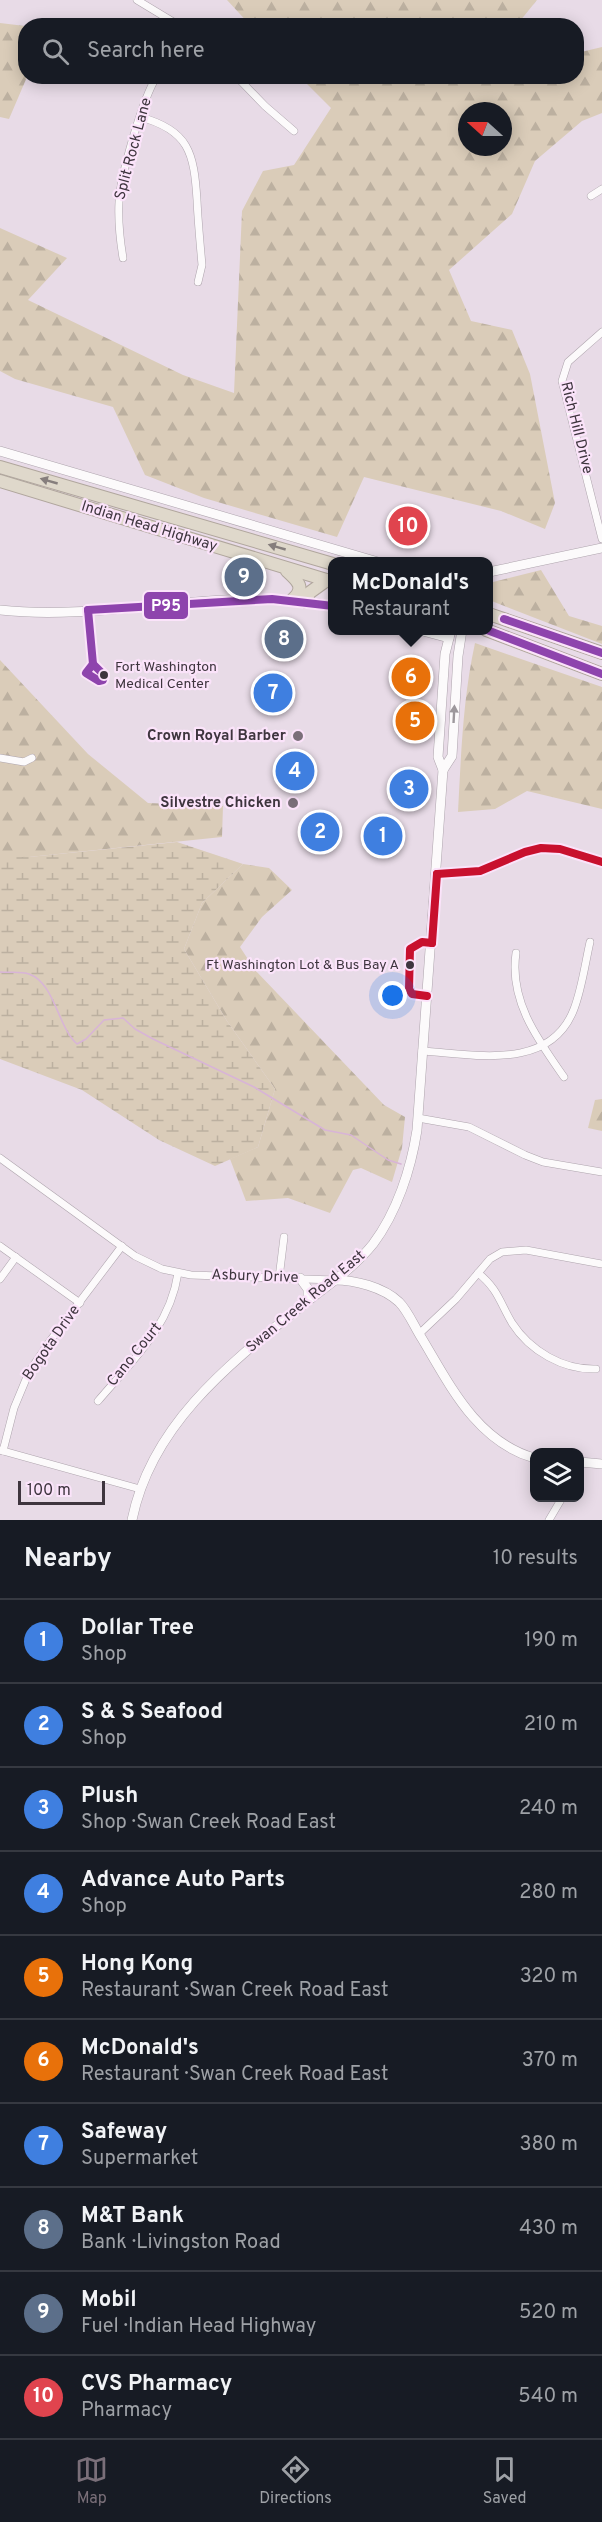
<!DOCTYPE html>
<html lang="en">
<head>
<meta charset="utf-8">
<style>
  :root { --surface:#171b24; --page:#20242c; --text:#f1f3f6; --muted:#9ea1a6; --line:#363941; --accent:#7a6f79 }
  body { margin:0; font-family:Overpass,sans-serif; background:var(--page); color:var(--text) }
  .controls { position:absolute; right:18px; bottom:18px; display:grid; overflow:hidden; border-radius:12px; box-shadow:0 3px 15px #0003 }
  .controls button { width:54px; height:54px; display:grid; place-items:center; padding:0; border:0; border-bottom:2px solid var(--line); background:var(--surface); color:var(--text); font:30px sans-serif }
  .compass { position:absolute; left:458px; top:102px; width:54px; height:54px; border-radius:50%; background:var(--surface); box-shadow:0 3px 15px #0003; rotate:291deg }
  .scale { position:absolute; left:18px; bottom:15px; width:87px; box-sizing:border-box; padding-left:6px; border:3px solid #3e353e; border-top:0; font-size:16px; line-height:21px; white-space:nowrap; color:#3e353e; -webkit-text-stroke:4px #fbe3fa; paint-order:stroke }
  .you { position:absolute; left:393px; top:996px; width:21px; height:21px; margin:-15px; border:4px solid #fff; border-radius:50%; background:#1a73e8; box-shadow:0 0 0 9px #1a73e833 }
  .badge { display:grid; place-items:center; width:39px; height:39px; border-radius:50%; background:var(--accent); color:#fff; font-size:20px; font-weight:700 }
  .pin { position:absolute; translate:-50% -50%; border:3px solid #fff; box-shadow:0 2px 6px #0006 }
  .popup { position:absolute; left:328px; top:557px; width:165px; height:78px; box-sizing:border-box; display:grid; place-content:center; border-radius:12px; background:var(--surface); filter:drop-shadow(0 2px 4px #0005); font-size:20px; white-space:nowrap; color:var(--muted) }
  .popup b { font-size:22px; color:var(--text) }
  .popup::after { content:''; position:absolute; left:50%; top:100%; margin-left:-12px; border:12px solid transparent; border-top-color:var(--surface) }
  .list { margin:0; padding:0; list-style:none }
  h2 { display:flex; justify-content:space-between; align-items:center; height:78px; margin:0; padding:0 24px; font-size:26px }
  h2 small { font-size:20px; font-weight:400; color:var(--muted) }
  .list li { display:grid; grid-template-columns:39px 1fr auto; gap:18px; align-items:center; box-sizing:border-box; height:84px; padding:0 24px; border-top:2px solid var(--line) }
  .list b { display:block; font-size:22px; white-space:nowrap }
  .list p { margin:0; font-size:20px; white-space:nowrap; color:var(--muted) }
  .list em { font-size:20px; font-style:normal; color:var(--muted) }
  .icon { flex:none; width:33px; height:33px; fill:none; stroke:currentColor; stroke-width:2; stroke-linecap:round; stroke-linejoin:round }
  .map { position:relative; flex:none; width:602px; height:1520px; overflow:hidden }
  .search { position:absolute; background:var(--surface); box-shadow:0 3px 15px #0003; left:18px; right:18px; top:18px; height:66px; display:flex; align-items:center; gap:15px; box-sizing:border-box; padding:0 21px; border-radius:24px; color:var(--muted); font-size:22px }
  .sheet { height:918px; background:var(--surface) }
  nav { display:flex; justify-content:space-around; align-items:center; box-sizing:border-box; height:84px; border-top:2px solid var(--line); background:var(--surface); font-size:16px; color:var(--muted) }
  nav a { display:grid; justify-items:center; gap:3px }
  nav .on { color:var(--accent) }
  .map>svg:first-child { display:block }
</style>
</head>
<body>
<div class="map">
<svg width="602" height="1520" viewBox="0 0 602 1520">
  <defs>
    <pattern id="forest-firs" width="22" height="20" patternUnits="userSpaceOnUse" patternTransform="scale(1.5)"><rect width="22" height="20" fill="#daccb9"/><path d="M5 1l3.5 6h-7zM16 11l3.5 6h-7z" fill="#bcb0a0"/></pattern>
    <pattern id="wetland-marsh" width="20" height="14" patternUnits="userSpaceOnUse" patternTransform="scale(1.5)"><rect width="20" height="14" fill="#daccb9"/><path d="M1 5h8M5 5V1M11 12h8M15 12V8" fill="none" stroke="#bcb0a0"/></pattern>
  </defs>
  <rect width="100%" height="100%" fill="#e8dbe7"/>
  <!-- forest -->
  <g fill="url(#forest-firs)" fill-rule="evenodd">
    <polygon points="227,0 537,0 520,21 521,25 251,26"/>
    <polygon points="0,23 25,26 26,76 27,77 9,119 0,117"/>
    <path d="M602,47v66l-20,8 -47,40 -23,53 -63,56 22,51 41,9 18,44 25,129 -10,26 -44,-18 -137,-34 -27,60 -133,-39 -59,-23 -32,-68 -98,-28 -15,-8v-143l67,30 -39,42 155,75 51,18 8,-182 21,-40 31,-6 37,-57 -31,-31 276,-1 1,-23zM467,111h36v36h-36z"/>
    <polygon points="541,570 569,616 602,626 602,644 489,600 489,583"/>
    <path d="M475,643l127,44v122l-75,-18 -32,18 -37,3c3,-57 5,-114 17,-169z"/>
    <polygon points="0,660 88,754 148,803 223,806 222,837 29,857 0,857"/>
    <polygon points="243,864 269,868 292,890 262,917 240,947 255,970 384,1105 405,1117 402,1148 392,1182 361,1168 353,1170 330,1213 288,1198 246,1201 230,1159 258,1147 275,1089 227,1021 184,949 202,903"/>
    <polygon points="602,1099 602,1131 588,1128 595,1100"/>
  </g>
  <!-- wetland -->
  <polygon fill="url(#wetland-marsh)" points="177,842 243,864 202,903 184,949 227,1021 275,1089 258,1147 215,1166 159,1140 82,1090 0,1059 0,857 29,857"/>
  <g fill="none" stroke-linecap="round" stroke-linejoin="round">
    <!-- stream -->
    <path stroke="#d8b4d7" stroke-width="1.5" d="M0,972c8,1 21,-1 29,2 26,9 29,54 48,70l9,-5 18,-19 19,-2 12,11 18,10 101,48 71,43 26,5 37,25 13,4"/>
    <defs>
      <g id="street">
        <polyline points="137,0 180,26"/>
        <polyline points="236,76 265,106 294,131"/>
        <path d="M140,117c49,13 54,36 57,83 1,21 3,43 5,65l-4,17"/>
        <polyline points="591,196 602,189"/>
        <path d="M123,258c-3,-18 -5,-37 -4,-56 1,-25 24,-105 38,-126"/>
        <polyline points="602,332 568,362 562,381 602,539"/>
        <polyline points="0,758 24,762 32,758"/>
        <path d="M516,953c-7,48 22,87 48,124"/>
        <path d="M422,1051c52,3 128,21 152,-42 8,-21 11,-45 16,-67"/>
        <polyline points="418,1118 469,1127 525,1155 543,1162 602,1172"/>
        <polyline points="0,1158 135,1256 162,1269 191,1275 334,1280"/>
        <polyline points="0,1246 80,1303"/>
        <path d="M478,1273c20,16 22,30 34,50 18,28 51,47 84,46"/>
        <polyline points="279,1278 284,1237"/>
        <polyline points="0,1279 16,1257"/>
        <polyline points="419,1334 456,1299 490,1259 502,1252 526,1250 602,1264"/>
        <path d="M98,1401c34,-40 72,-74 80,-128"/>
        <polyline points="0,1450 140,1489"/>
        <polyline points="3,1451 14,1408 29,1372 50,1341 122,1246"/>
        <polyline points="549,1520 562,1498"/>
      </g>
      <g id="secondary">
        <polyline points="0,451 378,562"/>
        <polyline points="489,572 602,548"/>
        <path d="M0,610c111,12 223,-26 333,-4"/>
        <polyline points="419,630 449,638"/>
        <polyline points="443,770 452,756 458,656 462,630"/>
        <polyline points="437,874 480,871 525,852 541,848 560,849 602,862"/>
        <polyline points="300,1278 308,1289 308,1300"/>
        <path d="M334,1280c21,0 49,7 65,22 9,9 15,24 22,35 29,48 55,104 113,121"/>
        <polyline points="580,1462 602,1464"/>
        <path d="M132,1520c19,-95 97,-156 168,-213 25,-20 53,-38 73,-63 24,-32 38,-75 44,-114l26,-360 -5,-13 7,-103 6,-24"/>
      </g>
      <g id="highway">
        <polyline points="0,467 333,564"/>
        <polyline points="0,481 333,582"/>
        <path d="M287,571c11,10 19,17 5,29"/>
        <polyline points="306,602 309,593 327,580"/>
        <polyline points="489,614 602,653"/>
        <polyline points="486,630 602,674"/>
      </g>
    </defs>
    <!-- street casing -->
    <use href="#street" stroke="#aea4ad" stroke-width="8"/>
    <!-- secondary casing -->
    <use href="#secondary" stroke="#aea4ad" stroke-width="10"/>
    <!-- highway casing -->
    <use href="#highway" stroke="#b0a69d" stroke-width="14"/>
    <!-- street -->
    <use href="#street" stroke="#fcfafb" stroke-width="7"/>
    <!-- secondary -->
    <use href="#secondary" stroke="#fcfafb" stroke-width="9"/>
    <!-- highway -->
    <use href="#highway" stroke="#dfd8cb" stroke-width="12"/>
    <defs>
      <g id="bus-1">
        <polyline points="88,610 272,599 333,606"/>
        <polyline points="88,610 93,664"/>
        <polyline points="504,619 602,653"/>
        <polyline points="487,630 602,674"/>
        <polygon points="93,664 104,675 103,680 99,681 86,673"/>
      </g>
      <g id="bus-2">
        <polyline points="437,874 480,871 525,852 541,848 560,849 602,862"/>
        <polyline points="432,943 437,874"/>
        <polyline points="427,996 412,994 409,989 410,949 422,942 432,943"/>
      </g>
    </defs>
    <!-- bus-1 casing -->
    <use href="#bus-1" stroke="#fbe3fa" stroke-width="12"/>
    <!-- bus-2 casing -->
    <use href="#bus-2" stroke="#fbe3fa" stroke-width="12"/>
    <!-- bus-1 -->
    <use href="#bus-1" stroke="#8e44ad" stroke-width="8"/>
    <!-- bus-2 -->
    <use href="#bus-2" stroke="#c8102e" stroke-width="8"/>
  </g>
  <!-- one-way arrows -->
  <defs><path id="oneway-solid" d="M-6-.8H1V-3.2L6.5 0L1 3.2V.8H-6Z" transform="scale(1.5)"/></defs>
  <g fill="#867e7d">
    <use href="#oneway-solid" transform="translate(49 481) rotate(-164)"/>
    <use href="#oneway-solid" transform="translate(277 547) rotate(-164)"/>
  </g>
  <use fill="#9d989c" href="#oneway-solid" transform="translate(454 714) rotate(-87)"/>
  <!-- markers -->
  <g fill="#3e353e" stroke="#fbe3fa" stroke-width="2">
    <circle cx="104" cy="675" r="5"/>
    <circle cx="410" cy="965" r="5"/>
  </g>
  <g fill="#7a6f79" stroke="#fbe3fa" stroke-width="2">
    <circle cx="298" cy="736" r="6"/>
    <circle cx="293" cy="803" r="6"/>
  </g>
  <g text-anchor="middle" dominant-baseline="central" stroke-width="4.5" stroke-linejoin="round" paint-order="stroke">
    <!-- bus labels -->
    <g font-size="14" fill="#3e353e" stroke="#fbe3fa" text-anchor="start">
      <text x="115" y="667">Fort Washington<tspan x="115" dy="17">Medical Center</tspan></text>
      <text x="399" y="965" text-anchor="end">Ft Washington Lot &amp; Bus Bay A</text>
    </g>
    <!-- street labels -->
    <g font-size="15" fill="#3e353e" stroke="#fbe3fa">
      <text transform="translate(134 149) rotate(-75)">Split Rock Lane</text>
      <text transform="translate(576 428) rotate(76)">Rich Hill Drive</text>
      <text transform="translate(149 527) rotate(17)">Indian Head Highway</text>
      <text transform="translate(255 1277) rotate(2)">Asbury Drive</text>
      <text transform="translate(306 1302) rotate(-40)">Swan Creek Road East</text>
      <text transform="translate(52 1343) rotate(-55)">Bogota Drive</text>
      <text transform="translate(135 1355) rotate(-51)">Cano Court</text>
    </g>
    <!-- poi labels -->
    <g font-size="15" font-weight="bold" fill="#3e353e" stroke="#fbe3fa" text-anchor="end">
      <text x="286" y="736">Crown Royal Barber</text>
      <text x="281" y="803">Silvestre Chicken</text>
    </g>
  </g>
  <rect stroke="#fbe3fa" stroke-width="2" x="143" y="591" width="46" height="29" rx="6" fill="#8e44ad"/>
  <g font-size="16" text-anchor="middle" font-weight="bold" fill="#fff">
    <text x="166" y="611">P95</text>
  </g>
</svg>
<div class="controls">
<button><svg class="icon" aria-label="layers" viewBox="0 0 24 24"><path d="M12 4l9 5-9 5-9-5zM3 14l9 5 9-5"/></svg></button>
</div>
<svg class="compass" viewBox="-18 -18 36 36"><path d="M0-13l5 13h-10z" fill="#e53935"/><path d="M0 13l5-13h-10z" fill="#9ea1a6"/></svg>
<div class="scale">100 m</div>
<div class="you"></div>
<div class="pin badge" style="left:383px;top:836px;background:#3f7fe0">1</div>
<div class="pin badge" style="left:320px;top:832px;background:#3f7fe0">2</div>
<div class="pin badge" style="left:409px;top:789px;background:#3f7fe0">3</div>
<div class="pin badge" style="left:295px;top:771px;background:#3f7fe0">4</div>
<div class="pin badge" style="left:415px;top:721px;background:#e8710a">5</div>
<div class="pin badge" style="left:411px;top:677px;background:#e8710a">6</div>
<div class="popup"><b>McDonald's</b>Restaurant</div>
<div class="pin badge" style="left:273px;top:693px;background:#3f7fe0">7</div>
<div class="pin badge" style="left:284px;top:639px;background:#5c6f8a">8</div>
<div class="pin badge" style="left:244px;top:577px;background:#5c6f8a">9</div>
<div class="pin badge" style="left:408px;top:526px;background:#e0444e">10</div>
<div class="search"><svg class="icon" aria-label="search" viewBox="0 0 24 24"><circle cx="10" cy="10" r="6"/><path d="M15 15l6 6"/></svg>Search here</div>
</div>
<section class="sheet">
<h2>Nearby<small>10 results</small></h2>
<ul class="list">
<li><span class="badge" style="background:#3f7fe0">1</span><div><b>Dollar Tree</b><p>Shop</p></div><em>190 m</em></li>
<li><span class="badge" style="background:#3f7fe0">2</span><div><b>S &amp; S Seafood</b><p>Shop</p></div><em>210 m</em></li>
<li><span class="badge" style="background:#3f7fe0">3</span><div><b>Plush</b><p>Shop · Swan Creek Road East</p></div><em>240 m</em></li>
<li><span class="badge" style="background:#3f7fe0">4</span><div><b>Advance Auto Parts</b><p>Shop</p></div><em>280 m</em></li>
<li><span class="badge" style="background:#e8710a">5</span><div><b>Hong Kong</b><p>Restaurant · Swan Creek Road East</p></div><em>320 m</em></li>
<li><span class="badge" style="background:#e8710a">6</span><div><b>McDonald's</b><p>Restaurant · Swan Creek Road East</p></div><em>370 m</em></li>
<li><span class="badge" style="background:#3f7fe0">7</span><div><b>Safeway</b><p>Supermarket</p></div><em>380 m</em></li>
<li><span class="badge" style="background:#5c6f8a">8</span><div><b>M&amp;T Bank</b><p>Bank · Livingston Road</p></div><em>430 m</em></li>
<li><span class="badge" style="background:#5c6f8a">9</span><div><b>Mobil</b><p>Fuel · Indian Head Highway</p></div><em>520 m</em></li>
<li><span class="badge" style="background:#e0444e">10</span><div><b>CVS Pharmacy</b><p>Pharmacy</p></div><em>540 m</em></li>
</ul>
</section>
<nav>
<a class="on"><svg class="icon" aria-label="map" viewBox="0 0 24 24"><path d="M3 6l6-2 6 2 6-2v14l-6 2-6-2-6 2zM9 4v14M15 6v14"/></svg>Map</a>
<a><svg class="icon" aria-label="directions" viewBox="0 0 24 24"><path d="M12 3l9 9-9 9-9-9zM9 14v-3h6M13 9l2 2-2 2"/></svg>Directions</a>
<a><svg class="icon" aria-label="saved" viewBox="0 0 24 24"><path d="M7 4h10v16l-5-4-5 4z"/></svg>Saved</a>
</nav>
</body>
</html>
